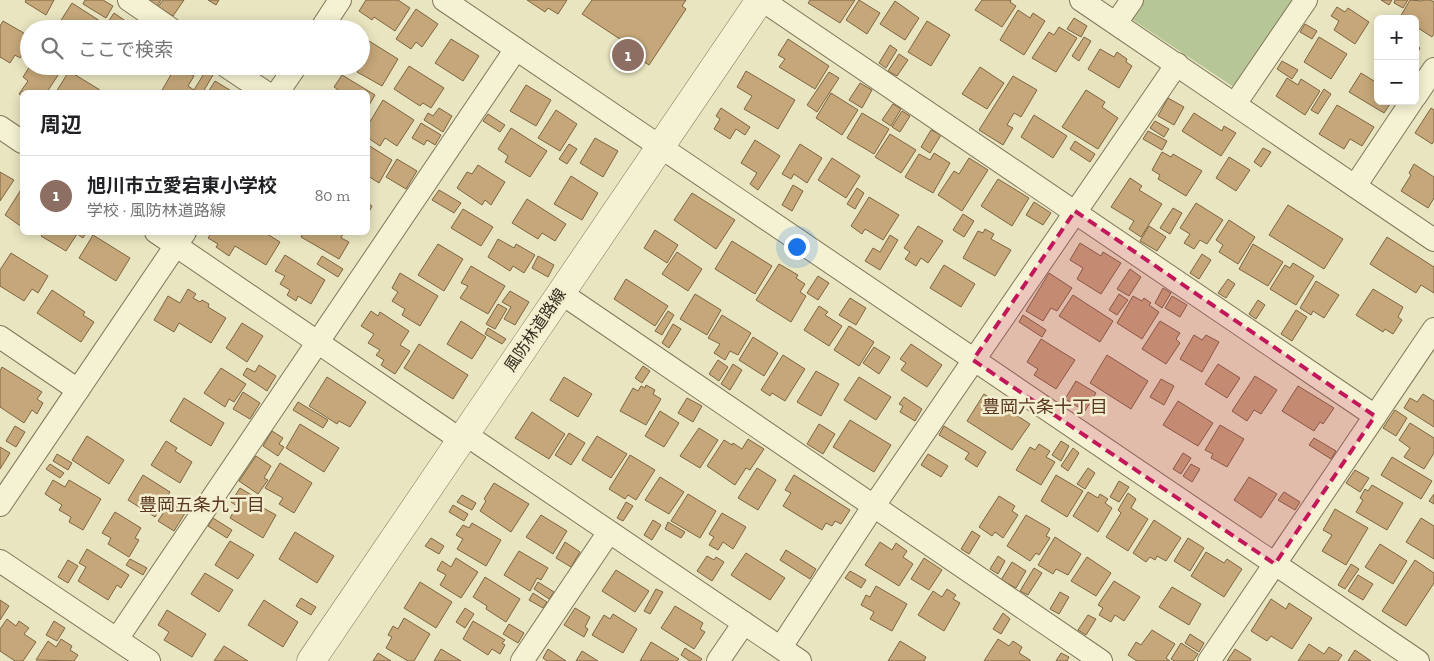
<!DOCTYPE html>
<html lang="ja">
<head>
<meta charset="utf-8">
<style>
  :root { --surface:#fff; --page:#f6f6f6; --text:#202124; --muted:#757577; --line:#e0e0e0; --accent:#2563eb }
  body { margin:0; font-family:"Zilla Slab","Noto Sans JP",serif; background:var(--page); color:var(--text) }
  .controls { position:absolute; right:15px; top:15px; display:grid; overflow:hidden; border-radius:8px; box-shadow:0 2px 12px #0003 }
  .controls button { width:45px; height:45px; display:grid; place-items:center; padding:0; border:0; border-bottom:1px solid var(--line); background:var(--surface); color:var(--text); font:25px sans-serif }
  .you { position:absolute; left:796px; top:246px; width:18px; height:18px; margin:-12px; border:4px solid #fff; border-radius:50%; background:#1a73e8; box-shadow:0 0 0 8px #1a73e833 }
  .badge { display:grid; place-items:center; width:32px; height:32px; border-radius:50%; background:var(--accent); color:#fff; font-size:16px; font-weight:700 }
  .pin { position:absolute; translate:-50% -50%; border:2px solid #fff; box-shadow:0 1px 5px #0006 }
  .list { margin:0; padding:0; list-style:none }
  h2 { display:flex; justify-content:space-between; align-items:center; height:65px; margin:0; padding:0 20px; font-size:21px }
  h2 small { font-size:16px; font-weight:400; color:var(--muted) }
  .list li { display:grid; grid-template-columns:32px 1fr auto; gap:15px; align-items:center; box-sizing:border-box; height:80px; padding:0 20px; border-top:1px solid var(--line) }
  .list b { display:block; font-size:19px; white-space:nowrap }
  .list p { margin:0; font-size:16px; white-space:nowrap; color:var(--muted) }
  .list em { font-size:16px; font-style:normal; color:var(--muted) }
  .icon { flex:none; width:28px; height:28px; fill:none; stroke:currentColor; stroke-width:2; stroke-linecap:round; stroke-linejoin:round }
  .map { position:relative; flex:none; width:1434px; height:661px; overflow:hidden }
  .search { position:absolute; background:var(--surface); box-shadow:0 2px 12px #0003; left:20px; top:20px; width:350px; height:55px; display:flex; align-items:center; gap:12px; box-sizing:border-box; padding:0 18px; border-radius:28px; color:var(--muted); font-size:19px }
  .panel { position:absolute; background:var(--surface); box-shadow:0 2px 12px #0003; left:20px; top:90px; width:350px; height:145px; border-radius:8px }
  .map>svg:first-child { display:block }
</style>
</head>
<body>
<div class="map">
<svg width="1434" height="661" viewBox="0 0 1434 661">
  <rect width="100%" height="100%" fill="#e9e5c0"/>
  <!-- green -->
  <polygon fill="#b7c696" points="1143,0 1297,0 1238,90 1130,18"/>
  <!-- building -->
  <g fill="#c5a779" stroke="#7e6542">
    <polygon points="26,0 54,0 46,15 25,2"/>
    <polygon points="85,0 103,0 113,6 106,18 83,4"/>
    <polygon points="149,0 161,0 157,6 148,1"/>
    <polygon points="163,0 184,0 173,16 158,7"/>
    <polygon points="208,0 219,0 216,5"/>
    <polygon points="366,0 398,0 410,8 395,31 374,17 372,20 359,11"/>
    <polygon points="527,0 567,0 558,14 548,8 545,12"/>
    <polygon points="592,0 686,0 682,6 686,9 649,65 638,58 641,53 582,14"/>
    <polygon points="810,0 855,0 840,23 808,3"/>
    <polygon points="859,0 880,13 867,34 846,20"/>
    <polygon points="982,0 1011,0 1010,2 1016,6 1002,27 975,10"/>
    <polygon points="1381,0 1392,0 1389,5"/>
    <polygon points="1395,0 1408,0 1403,8 1394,3"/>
    <polygon points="1410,0 1422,1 1423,0 1431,0 1434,2 1434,34 1432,37 1415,26 1415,19 1402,19 1400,17"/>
    <polygon points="895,1 919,18 905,40 880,24"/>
    <polygon points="72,3 100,21 95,29 64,29 58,25"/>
    <polygon points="1337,7 1345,12 1348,8 1369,22 1355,44 1334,30 1339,21 1331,16"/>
    <polygon points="416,9 438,24 422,47 416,42 411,49 396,39"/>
    <polygon points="1018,10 1030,18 1033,13 1045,21 1024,55 1000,40"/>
    <polygon points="114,13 127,22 123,29 118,29 108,22"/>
    <polygon points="1074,18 1087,26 1081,37 1067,29"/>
    <polygon points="3,21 29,36 29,44 20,58 15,55 10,63 0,57 0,26"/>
    <polygon points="927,21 950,35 931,66 908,52"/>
    <polygon points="284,24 291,29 281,29"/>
    <polygon points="1305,24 1317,31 1312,39 1300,32"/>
    <polygon points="1059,27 1077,38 1056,72 1032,58 1049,32 1054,35"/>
    <polygon points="361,36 398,59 382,86 357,72 365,60 361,58"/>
    <polygon points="1084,37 1091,41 1079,61 1072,56"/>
    <polygon points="1319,37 1347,54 1331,79 1304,62"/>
    <polygon points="451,39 479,56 463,81 435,63"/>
    <polygon points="788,39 829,66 815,89 779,67 785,59 778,55"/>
    <polygon points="890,45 897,50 886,68 879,63"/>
    <polygon points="1415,45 1420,48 1415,57"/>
    <polygon points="1100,49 1114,57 1117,52 1127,59 1126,62 1132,66 1119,88 1088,69"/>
    <polygon points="899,54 908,60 897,76 888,71"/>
    <polygon points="1282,61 1298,70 1292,79 1277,69"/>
    <polygon points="30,66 64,66 47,92 22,92 22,96 19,94 28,81 23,77"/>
    <polygon points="176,66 194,76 188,86 194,90 206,70 213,75 203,92 161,92"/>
    <polygon points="409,66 444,88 431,108 423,103 420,106 394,89"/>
    <polygon points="980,67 1004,83 987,109 962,94"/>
    <polygon points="69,71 100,90 98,92 56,92"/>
    <polygon points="746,71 795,100 778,129 744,109 752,96 737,87"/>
    <polygon points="829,72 839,78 817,112 807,105"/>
    <polygon points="1361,73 1374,81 1378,77 1378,101 1392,101 1384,113 1349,92"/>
    <polygon points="342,75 375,95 368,107 368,92 341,92 334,87"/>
    <polygon points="1013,76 1037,90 1021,117 1014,113 1007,125 1013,128 1003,145 979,130"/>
    <polygon points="1287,78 1298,85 1301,79 1320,91 1305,115 1276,96"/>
    <polygon points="215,81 233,92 208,92"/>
    <polygon points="860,83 872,90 862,108 849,100"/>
    <polygon points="526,85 551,100 536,126 510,111"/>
    <polygon points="1324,89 1331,94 1318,114 1311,110"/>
    <polygon points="1086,90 1105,102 1102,107 1118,118 1098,149 1062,127"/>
    <polygon points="831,93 858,110 842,135 816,118"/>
    <polygon points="1168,98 1184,107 1174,125 1158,116"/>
    <polygon points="383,100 414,120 397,146 385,138 380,146 368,138 368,125"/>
    <polygon points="893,104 901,109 891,126 882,120"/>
    <polygon points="1337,105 1374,127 1362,146 1350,139 1344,149 1319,134"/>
    <polygon points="439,108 452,116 443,132 424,120 428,113 433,116"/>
    <polygon points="721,108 750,127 745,135 736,129 730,139 714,129 720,119 716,116"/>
    <polygon points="1431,108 1434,110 1434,141 1432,144 1415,133"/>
    <polygon points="556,110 577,124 560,151 538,138"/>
    <polygon points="902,111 910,116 900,132 892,127"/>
    <polygon points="862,113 889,129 874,154 847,138"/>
    <polygon points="1194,113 1222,131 1224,126 1236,133 1221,156 1182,131"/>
    <polygon points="488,114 505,125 500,132 483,121"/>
    <polygon points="1034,115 1067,136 1053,158 1021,137"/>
    <polygon points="1155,121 1169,129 1164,137 1150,128"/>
    <polygon points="421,123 441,135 435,145 427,140 424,145 412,138"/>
    <polygon points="511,128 547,151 530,177 505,162 508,156 498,149"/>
    <polygon points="931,130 941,135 930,153 921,147"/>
    <polygon points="1148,131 1167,141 1162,150 1143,139"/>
    <polygon points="890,134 916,150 901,173 875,157"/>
    <polygon points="595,138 618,151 603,177 580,163"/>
    <polygon points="755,140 780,156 758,190 750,184 757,173 741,163"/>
    <polygon points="1075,141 1095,154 1090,162 1070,149"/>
    <polygon points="569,144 577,149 567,164 559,159"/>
    <polygon points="800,144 822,158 807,183 794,174 791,179 782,174"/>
    <polygon points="368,145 392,160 379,183 368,176"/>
    <polygon points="1263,148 1271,152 1261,167 1254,162"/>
    <polygon points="1162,152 1171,157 1173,154 1202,171 1186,196 1158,179 1160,175 1152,170"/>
    <polygon points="934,153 950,163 933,193 905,177 919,154 930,160"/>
    <polygon points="1229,157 1250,170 1236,191 1216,178"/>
    <polygon points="832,158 860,176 846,198 818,180"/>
    <polygon points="969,158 988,170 962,211 938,195 954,171 959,174"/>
    <polygon points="397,159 417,171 406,189 386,177"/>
    <polygon points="1414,164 1434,177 1434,198 1428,208 1401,191 1411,175 1409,173"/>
    <polygon points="478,165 505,182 491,205 485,200 482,205 457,188 467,172 472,174"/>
    <polygon points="0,172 14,180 0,201"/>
    <polygon points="571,176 598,193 582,220 554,204"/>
    <polygon points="1130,178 1142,186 1139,190 1162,204 1141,237 1129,229 1134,221 1111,207"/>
    <polygon points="998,179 1029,198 1012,226 981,206"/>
    <polygon points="793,185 803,191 792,211 782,205"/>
    <polygon points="22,188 22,227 5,215"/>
    <polygon points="857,188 864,193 855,209 847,204"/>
    <polygon points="439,190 461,203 454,213 432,200"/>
    <polygon points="692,193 735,220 716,249 674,220"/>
    <polygon points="869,197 899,215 883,240 865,229 862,234 851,226"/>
    <polygon points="527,199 566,224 555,241 542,233 538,239 512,223"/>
    <polygon points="1034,202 1051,213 1043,225 1026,215"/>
    <polygon points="368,203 372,206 368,214"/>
    <polygon points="1196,203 1223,220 1207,244 1200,240 1194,249 1184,243 1190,234 1180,228"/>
    <polygon points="1288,205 1343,239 1324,269 1269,235"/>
    <polygon points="1173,208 1182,213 1170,234 1160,228"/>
    <polygon points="463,209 493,227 481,246 451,228"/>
    <polygon points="963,214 974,221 964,237 953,230"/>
    <polygon points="1229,220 1255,237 1238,264 1219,252 1223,245 1216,240"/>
    <polygon points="918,226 943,241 928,263 921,258 916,266 905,259 910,252 904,248"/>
    <polygon points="1149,226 1166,237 1157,251 1140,241"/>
    <polygon points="985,229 994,234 991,239 1011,250 995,276 963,258 978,231 983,233"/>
    <polygon points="655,230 678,245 667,263 644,248"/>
    <polygon points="44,232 86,232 83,238 77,234 66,251 41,236"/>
    <polygon points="212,232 264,232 280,242 266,265 235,246 229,256 216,247 218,244 208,238"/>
    <polygon points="304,232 344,232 341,238 349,242 339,259 301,237"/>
    <polygon points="93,235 130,258 116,281 79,258"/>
    <polygon points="890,235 898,240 880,270 865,261 873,248 880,252"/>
    <polygon points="1387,237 1434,267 1434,293 1421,285 1416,293 1370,264"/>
    <polygon points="498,239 514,248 516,244 535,255 524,273 513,266 510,271 488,257"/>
    <polygon points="732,241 772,266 755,294 715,269"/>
    <polygon points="1080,243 1101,256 1103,252 1121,263 1101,294 1077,279 1083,268 1070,260"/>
    <polygon points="438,244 463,259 444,291 418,275"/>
    <polygon points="1253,244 1283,262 1268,286 1239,269"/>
    <polygon points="677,252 702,269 688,291 662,274"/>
    <polygon points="11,253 48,276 38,293 32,289 24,301 0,286 0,270"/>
    <polygon points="1202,254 1211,260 1199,279 1190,273"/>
    <polygon points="285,255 325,280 311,304 298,296 296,301 287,295 290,290 280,284 285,276 275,271"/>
    <polygon points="322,256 343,269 338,277 317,264"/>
    <polygon points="538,256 554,265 548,277 532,268"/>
    <polygon points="1293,263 1314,276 1296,305 1270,289 1285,265 1290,268"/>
    <polygon points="779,264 798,275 796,278 805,284 800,292 806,296 791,322 756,300"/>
    <polygon points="944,265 975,284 961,307 930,288"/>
    <polygon points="471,266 505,286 488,314 460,298 468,286 461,283"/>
    <polygon points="1130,269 1141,277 1129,296 1117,289"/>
    <polygon points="400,273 438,296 420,326 402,315 405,309 392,301 398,292 392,288"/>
    <polygon points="1049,273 1072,288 1057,311 1051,308 1043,321 1026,311"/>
    <polygon points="818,276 829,283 818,300 807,293"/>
    <polygon points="626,279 668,306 655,326 614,299"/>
    <polygon points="1228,279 1235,284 1226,298 1218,293"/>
    <polygon points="1316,281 1339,295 1324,318 1313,311 1311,315 1300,308"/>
    <polygon points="1163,288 1171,293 1162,308 1155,303"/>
    <polygon points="188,289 196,294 193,298 200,302 202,300 209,304 208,307 226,318 211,343 179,323 174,332 154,320 168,296 180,303"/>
    <polygon points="1373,289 1403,307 1398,317 1402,320 1393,334 1385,329 1383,332 1356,315"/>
    <polygon points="52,290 85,312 83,315 94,322 81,342 37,313"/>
    <polygon points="510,291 529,302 515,325 504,319 511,307 502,302"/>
    <polygon points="695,294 721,310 707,335 680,319"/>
    <polygon points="1119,294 1128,300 1117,315 1109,310"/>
    <polygon points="1073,295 1113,321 1100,342 1059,316"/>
    <polygon points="1133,296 1142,301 1144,298 1151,303 1149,305 1159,312 1142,339 1117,323"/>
    <polygon points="1172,296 1187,305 1180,317 1165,308"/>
    <polygon points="850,298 866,308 856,325 839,315"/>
    <polygon points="1258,300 1265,305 1256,319 1249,314"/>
    <polygon points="498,304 507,309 495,329 486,324"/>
    <polygon points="819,306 828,312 825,315 842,326 829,346 804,330"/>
    <polygon points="1296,310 1307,317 1292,341 1281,334"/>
    <polygon points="371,311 378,316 380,312 409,331 400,345 410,351 395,374 381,365 384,360 376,355 380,350 368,343 374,334 361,326"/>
    <polygon points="668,311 674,315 662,335 655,331"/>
    <polygon points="722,315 751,333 738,355 730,351 725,360 714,353 720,344 708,338"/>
    <polygon points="1023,315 1046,330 1042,337 1019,322"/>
    <polygon points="461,321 486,337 472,359 447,344"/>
    <polygon points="1160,321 1180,333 1176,339 1180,343 1166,364 1142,349"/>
    <polygon points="242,323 263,336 247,362 226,348"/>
    <polygon points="673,324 681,329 669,348 662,343"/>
    <polygon points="849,326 874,342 859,366 834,350"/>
    <polygon points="488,328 506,339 502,344 485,334"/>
    <polygon points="1194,335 1202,340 1206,335 1219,342 1202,372 1180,359"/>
    <polygon points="753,337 778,353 764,376 739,360"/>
    <polygon points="1041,339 1075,360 1056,389 1034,375 1038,369 1027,362"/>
    <polygon points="419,344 468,375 453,399 404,368"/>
    <polygon points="911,344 942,365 927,387 901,370 906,363 900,359"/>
    <polygon points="874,347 890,357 879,374 863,363"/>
    <polygon points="783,355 805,369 785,401 772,393 770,396 761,390"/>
    <polygon points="1107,355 1148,381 1131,409 1090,383"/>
    <polygon points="718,360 728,367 719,381 709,374"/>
    <polygon points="733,364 742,370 730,390 721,384"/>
    <polygon points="1218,364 1240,378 1227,398 1205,384"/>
    <polygon points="259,365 276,376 267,391 243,375 247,368 255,372"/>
    <polygon points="643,366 650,371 642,383 635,378"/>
    <polygon points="2,367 42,392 37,399 43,403 37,414 32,410 24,423 0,407 0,371"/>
    <polygon points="221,368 246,384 234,402 229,399 225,407 204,393"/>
    <polygon points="816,371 839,384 821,416 797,402"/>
    <polygon points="1255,376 1277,390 1261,414 1254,410 1247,421 1232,411"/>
    <polygon points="327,377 366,402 350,427 339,421 337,424 309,406"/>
    <polygon points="564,377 592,394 578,417 550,400"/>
    <polygon points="859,377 891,397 876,420 844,400"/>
    <polygon points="1161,379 1174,386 1164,405 1150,397"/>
    <polygon points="1076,381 1096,393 1085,411 1065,399"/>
    <polygon points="646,385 655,390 653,394 661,399 646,425 620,411 633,388 638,391 641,386 645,388"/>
    <polygon points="1298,386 1334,408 1323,424 1320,422 1314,431 1282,411"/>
    <polygon points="243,392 260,403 250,419 233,409"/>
    <polygon points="984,394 1030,424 1012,450 967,421"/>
    <polygon points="1423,394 1434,401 1434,427 1404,408 1410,398 1417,402"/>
    <polygon points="904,397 922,409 915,421 900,412 903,406 899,404"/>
    <polygon points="184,398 224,423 211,446 170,421"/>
    <polygon points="687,398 702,406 693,422 678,413"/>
    <polygon points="1178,401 1213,423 1198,446 1163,425"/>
    <polygon points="298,402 328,420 323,428 293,410"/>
    <polygon points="1395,410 1407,418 1396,436 1383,428"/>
    <polygon points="660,411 679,423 664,447 645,436"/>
    <polygon points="532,412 565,434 549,459 515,438"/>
    <polygon points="850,420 891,445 874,472 833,447"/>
    <polygon points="1410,423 1434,438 1434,453 1424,469 1404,457 1410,448 1399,440"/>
    <polygon points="300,424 339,448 324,472 286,448"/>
    <polygon points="819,424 835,434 823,454 807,444"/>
    <polygon points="1220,425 1244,439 1227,467 1211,458 1213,454 1205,450"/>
    <polygon points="15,426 25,432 16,447 6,441"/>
    <polygon points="944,426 986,452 977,467 965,459 969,453 939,435"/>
    <polygon points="699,428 718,440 700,468 680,456"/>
    <polygon points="272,431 283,438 279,444 284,447 278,456 263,446"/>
    <polygon points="569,433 585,443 571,465 555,455"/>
    <polygon points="87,436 124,460 109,484 72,460"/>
    <polygon points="597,436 627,454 611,478 582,460"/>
    <polygon points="1314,438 1336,451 1331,459 1309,445"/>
    <polygon points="748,439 764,449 750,470 746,468 735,485 707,466 724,440 732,445 733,443 742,449"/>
    <polygon points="166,441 177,448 175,451 192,462 180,483 151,465"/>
    <polygon points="1061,441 1069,446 1061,461 1052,455"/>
    <polygon points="1039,444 1050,451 1046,457 1055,462 1041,485 1016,470 1030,447 1035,450"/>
    <polygon points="0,447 10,453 0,469"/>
    <polygon points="1073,448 1079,453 1068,471 1061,466"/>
    <polygon points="1183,453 1191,458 1181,474 1173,469"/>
    <polygon points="57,454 72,463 68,470 53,461"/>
    <polygon points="928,454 948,466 941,477 921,465"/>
    <polygon points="630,455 655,470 636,500 628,495 625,499 609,489"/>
    <polygon points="256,456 271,466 264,478 268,480 258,494 239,481"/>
    <polygon points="1392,457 1432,481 1421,499 1381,475"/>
    <polygon points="280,463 312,483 294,513 279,504 283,498 265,488"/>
    <polygon points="50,464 64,473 60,478 46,469"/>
    <polygon points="1191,464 1200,469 1192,482 1183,476"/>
    <polygon points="757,468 776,480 758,510 738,498"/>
    <polygon points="1088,468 1095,473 1085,489 1077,484"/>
    <polygon points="1355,470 1369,478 1360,492 1346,483"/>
    <polygon points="143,475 170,492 155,517 128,500"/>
    <polygon points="794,475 850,510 841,524 835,521 832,526 826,523 822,530 783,506 791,493 785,490"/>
    <polygon points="1056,475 1083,491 1067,517 1041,501"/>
    <polygon points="660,477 684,492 669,514 645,500"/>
    <polygon points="1249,477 1277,494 1261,518 1234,500"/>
    <polygon points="53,480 65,487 69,480 101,499 83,530 69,522 71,517 59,510 62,505 45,494"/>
    <polygon points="1119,481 1129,487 1119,502 1110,497"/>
    <polygon points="494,483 529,504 511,532 480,511 486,501 484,499"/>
    <polygon points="1372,485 1403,503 1387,530 1356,512 1363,500 1360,498 1365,489 1368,491"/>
    <polygon points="240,488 263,502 260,506 276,515 263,538 230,518 237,506 231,502"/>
    <polygon points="1088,492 1098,498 1100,494 1108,499 1105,503 1112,508 1098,532 1073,516"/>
    <polygon points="1284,492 1300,502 1295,510 1278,500"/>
    <polygon points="1128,493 1136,499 1131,508 1148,519 1128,551 1106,537 1121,513 1118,510"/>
    <polygon points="688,494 716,511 700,538 671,521"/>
    <polygon points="1434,494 1434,504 1429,501"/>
    <polygon points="462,495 476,503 472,510 457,502"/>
    <polygon points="999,496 1015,506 1012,511 1018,515 1003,538 995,532 992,536 979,527"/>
    <polygon points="171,501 187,510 174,531 158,521"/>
    <polygon points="626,502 633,506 623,521 617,518"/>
    <polygon points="453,505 468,514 464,521 449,512"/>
    <polygon points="1335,509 1368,528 1346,565 1322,551 1332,535 1323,530"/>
    <polygon points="115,512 141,528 135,538 139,540 129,557 108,544 111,538 102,533"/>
    <polygon points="722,513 746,527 733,549 723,542 718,550 709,545 714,537 709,534"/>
    <polygon points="541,515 567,531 553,554 526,537"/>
    <polygon points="1026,515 1050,529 1046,536 1050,538 1039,555 1036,553 1030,561 1007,546"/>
    <polygon points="213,518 232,530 227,538 208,526"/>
    <polygon points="1421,518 1434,526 1434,559 1406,542"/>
    <polygon points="653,520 661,525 652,540 644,535"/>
    <polygon points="1154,520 1181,538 1166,561 1157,556 1155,560 1150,557 1146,562 1133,553"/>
    <polygon points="668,522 685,532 681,538 665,529"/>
    <polygon points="472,523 501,540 486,566 457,549 463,539 456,535 463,525 469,528"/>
    <polygon points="972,531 980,536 969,554 961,549"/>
    <polygon points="295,532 334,556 317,583 279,559"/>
    <polygon points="1055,537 1081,554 1068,575 1056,569 1053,574 1038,565"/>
    <polygon points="431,538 444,546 439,554 425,546"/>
    <polygon points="1188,538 1204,548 1190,571 1174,561"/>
    <polygon points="230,541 254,555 238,579 215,565"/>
    <polygon points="565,542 580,552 571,567 556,558"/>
    <polygon points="880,542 892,550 896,543 907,551 903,557 913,564 899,586 865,565"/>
    <polygon points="1380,544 1407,561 1393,584 1365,567"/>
    <polygon points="87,549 129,575 121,588 117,585 108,600 78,581 86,567 79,563"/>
    <polygon points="786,550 816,569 810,579 780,560"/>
    <polygon points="519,551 548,568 541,580 537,578 530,591 504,575"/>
    <polygon points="1206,552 1224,563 1227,559 1242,569 1224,597 1191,576"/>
    <polygon points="746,553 785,578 770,600 731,575"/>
    <polygon points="707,556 714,560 716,557 724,562 712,581 697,571"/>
    <polygon points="998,556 1005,561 998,574 990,569"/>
    <polygon points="1087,557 1111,573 1096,596 1071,581"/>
    <polygon points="456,558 478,572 461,598 440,585 446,575 437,570 442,561 451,567"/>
    <polygon points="924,558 942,570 929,590 911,579"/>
    <polygon points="130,559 147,568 143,575 126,565"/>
    <polygon points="68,560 78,566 68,583 58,577"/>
    <polygon points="1415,560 1434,573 1434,583 1406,626 1382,611"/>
    <polygon points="1012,562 1026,571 1016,588 1001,580"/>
    <polygon points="1351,564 1359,569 1345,589 1338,585"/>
    <polygon points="1034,568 1042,573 1028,595 1020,591"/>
    <polygon points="616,570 649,591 635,612 602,591"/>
    <polygon points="850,571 866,580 861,588 845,578"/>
    <polygon points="205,573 233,590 219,612 191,594"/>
    <polygon points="1358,575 1373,584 1363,600 1348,591"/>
    <polygon points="485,577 520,599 506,622 486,609 487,606 473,597"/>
    <polygon points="1114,581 1140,597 1124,621 1115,615 1111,622 1099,615 1103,608 1098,605"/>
    <polygon points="420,582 452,602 436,628 404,608"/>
    <polygon points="538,582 554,592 549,599 534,589"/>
    <polygon points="876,586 907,604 892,631 870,619 874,612 861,605 866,595 870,597"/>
    <polygon points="1172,587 1201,604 1189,625 1159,607"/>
    <polygon points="656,589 663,592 650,614 644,611"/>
    <polygon points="947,589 956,595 953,599 960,603 944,631 918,615 933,591 942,597"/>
    <polygon points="1060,592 1069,597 1059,614 1050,609"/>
    <polygon points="533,593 547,602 543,608 529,600"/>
    <polygon points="301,598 316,607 311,615 296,606"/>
    <polygon points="1271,599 1286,609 1289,603 1312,618 1292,649 1271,636 1267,641 1251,631"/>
    <polygon points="0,600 9,606 0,620"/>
    <polygon points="264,600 298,622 283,647 248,625"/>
    <polygon points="675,606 703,623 700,629 705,632 694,649 661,628"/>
    <polygon points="465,608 474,614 465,628 456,622"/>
    <polygon points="575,608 590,617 585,627 588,629 584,637 564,625"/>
    <polygon points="167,610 206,634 192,657 164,640 169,632 158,625"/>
    <polygon points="1003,613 1010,619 1001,634 993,629"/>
    <polygon points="613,614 637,629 623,653 592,635 604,615 610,619"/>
    <polygon points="1088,615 1096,619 1086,635 1078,630"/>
    <polygon points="404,618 430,634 414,661 408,661 386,648 392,637 388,635 393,626 398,629"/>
    <polygon points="7,619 16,626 19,621 29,628 24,634 36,642 23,661 15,661 0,651 0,629"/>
    <polygon points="54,621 65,628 57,641 46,635"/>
    <polygon points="473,621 505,640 502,643 505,645 500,654 492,649 488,655 463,639"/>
    <polygon points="509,624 524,633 518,643 503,634"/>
    <polygon points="1152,630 1175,644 1166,658 1170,661 1137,661 1128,655 1136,642 1141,645"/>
    <polygon points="1190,634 1204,643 1199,652 1185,643"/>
    <polygon points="61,639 72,646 70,650 78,655 74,661 36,660 48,641 56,647"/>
    <polygon points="998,639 1009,646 1013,641 1022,647 1019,653 1030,660 1030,661 984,661"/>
    <polygon points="900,641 926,657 924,661 888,661"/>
    <polygon points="651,642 679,659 677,661 640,661"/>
    <polygon points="1181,643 1198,654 1193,661 1174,661 1171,659"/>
    <polygon points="1309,644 1324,654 1329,647 1342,655 1338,661 1298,661"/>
    <polygon points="224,646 248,661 214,661"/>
    <polygon points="685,648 702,659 700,661 690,661 681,655"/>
    <polygon points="441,649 461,661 434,661"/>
    <polygon points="548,649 566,661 547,661 543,658"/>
    <polygon points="1235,649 1251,659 1250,661 1227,661"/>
    <polygon points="1355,650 1371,661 1348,661"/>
    <polygon points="582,651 598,661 576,661"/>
    <polygon points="378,653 391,661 373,661"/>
    <polygon points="1061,653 1069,657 1067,661 1056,661"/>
  </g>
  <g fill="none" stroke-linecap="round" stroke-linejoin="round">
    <defs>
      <g id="minor">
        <polyline points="129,0 171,29"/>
        <polyline points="444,0 1418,661"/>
        <polyline points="762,0 1375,416"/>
        <polyline points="1081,0 1434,240"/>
        <polyline points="1116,23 1132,0"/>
        <polyline points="321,29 340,0"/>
        <polyline points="226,66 265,92"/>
        <polyline points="278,92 296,66"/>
        <polyline points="1415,97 1434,69"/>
        <polyline points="1235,104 1306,0"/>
        <polyline points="0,127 22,142"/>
        <polyline points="1355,186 1412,101"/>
        <polyline points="156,232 461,440"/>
        <polyline points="561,293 1101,661"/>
        <polyline points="0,337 78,390"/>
        <polyline points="465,434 800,661"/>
        <polyline points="0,505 185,232"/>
        <polyline points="0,561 149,661"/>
        <polyline points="117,639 516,49"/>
        <polyline points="781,647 873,507 1177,64"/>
        <polyline points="522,661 609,532"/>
        <polyline points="718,661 744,623"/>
        <polyline points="1209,661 1434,329"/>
      </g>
      <polyline id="tertiary" points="311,661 760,0"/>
    </defs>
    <!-- minor casing -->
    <use href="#minor" stroke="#81765a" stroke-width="24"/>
    <!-- tertiary casing -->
    <use href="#tertiary" stroke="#81765a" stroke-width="29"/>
    <!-- minor -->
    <use href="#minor" stroke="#f5f2d3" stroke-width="22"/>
    <!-- tertiary -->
    <use href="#tertiary" stroke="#f5f2d3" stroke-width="28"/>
  </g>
  <!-- marked area -->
  <path fill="#c2185b" fill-opacity="0.2" stroke="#c2185b" stroke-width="4" stroke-dasharray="10 6" stroke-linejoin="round" d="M1075,211l300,205 -100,148 -302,-204z"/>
  <g text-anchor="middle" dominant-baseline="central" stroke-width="5" stroke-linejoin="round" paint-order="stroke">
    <!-- street labels -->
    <g font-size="16" fill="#322b1d" stroke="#f2eecf">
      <text transform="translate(535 330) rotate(-56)">風防林道路線</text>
    </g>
    <!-- neighbourhood labels -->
    <g font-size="18" fill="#5b3820" stroke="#f2eecf">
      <text x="1045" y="407">豊岡六条十丁目</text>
      <text x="202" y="505">豊岡五条九丁目</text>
    </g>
  </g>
</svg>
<div class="controls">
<button>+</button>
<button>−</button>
</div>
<div class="you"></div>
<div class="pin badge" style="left:628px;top:55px;background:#8d6e63">1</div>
<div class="search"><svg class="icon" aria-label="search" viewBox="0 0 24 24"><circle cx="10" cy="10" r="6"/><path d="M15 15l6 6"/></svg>ここで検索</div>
<section class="panel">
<h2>周辺<small></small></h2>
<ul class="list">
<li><span class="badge" style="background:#8d6e63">1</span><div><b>旭川市立愛宕東小学校</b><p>学校 · 風防林道路線</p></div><em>80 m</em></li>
</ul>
</section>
</div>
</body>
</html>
